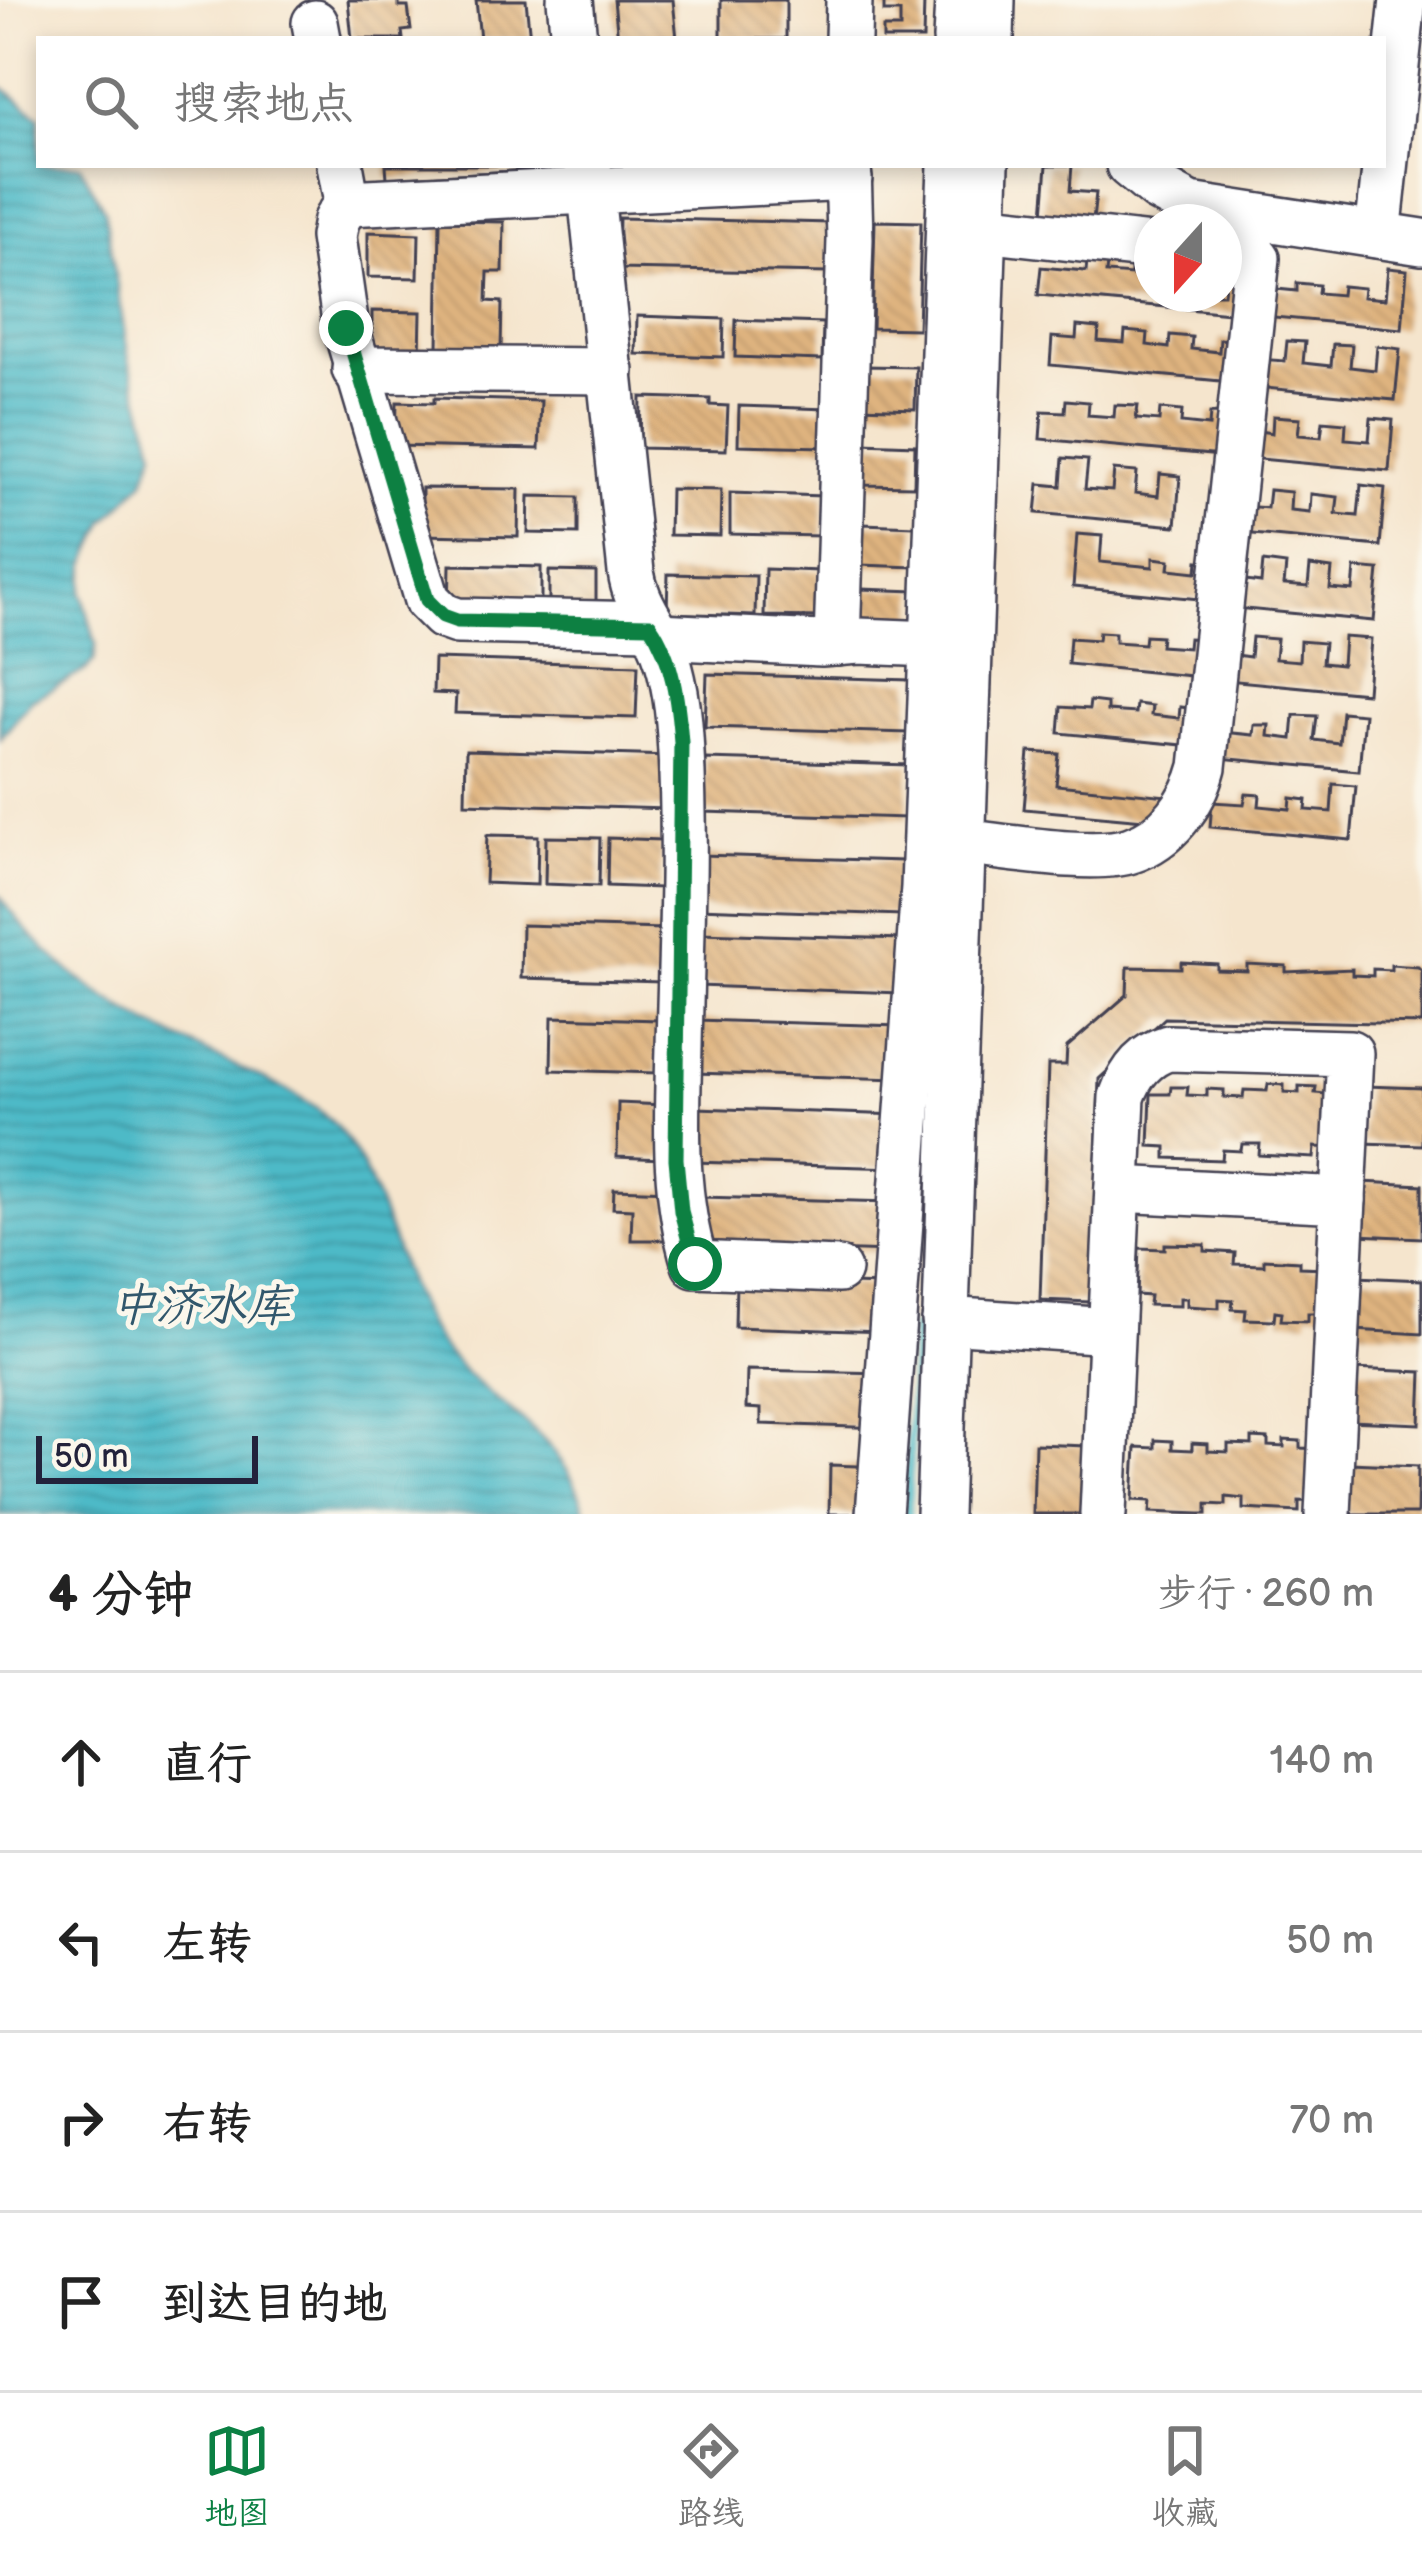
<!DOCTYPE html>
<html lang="zh">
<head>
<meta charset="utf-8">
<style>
  :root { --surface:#fff; --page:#f6f6f6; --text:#222; --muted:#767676; --line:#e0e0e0; --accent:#0b8043 }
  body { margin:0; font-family:"Balsamiq Sans","LXGW WenKai TC",sans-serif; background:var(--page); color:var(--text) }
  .compass { position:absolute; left:1134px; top:204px; width:108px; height:108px; border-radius:50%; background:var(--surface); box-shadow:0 6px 18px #0003; rotate:201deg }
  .scale { position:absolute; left:36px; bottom:30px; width:222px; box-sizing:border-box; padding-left:12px; border:6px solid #22223b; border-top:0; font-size:33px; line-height:42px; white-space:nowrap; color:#22223b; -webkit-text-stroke:9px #fbf7ec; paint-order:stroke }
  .stop { position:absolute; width:36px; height:36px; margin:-27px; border:9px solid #0b8043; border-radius:50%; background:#fff }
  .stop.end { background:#0b8043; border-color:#fff; box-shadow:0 3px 12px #0008 }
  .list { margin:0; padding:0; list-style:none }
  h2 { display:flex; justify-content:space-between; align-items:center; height:156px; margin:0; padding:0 48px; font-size:51px }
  h2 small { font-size:39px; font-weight:400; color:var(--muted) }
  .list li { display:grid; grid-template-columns:78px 1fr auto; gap:36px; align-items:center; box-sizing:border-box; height:180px; padding:0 48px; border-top:3px solid var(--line) }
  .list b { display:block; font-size:45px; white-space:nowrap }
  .list em { font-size:39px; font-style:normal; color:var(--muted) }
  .icon { flex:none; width:66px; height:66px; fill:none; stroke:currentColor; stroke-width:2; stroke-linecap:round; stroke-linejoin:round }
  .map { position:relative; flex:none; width:1422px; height:1514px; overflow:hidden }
  .search { position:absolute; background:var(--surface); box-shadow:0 6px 18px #0003; left:36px; right:36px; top:36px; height:132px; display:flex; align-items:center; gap:30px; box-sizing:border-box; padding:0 42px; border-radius:0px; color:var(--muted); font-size:45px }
  .sheet { height:876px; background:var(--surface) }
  nav { display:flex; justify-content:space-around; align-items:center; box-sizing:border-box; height:168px; border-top:3px solid var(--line); background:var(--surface); font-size:33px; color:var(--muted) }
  nav a { display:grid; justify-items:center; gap:6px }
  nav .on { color:var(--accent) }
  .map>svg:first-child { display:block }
</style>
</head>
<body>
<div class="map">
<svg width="1422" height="1514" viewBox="0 0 1422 1514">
  <defs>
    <pattern id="water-rules" width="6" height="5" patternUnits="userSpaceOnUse" patternTransform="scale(3)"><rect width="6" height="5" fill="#4dbac7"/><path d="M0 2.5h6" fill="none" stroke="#4097a3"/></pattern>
    <pattern id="building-back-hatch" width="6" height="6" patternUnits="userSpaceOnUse" patternTransform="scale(3)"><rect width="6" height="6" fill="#dfb47f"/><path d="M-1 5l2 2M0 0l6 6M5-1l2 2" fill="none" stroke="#bf9a6f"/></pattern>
  </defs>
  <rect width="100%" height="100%" fill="#fbf7ec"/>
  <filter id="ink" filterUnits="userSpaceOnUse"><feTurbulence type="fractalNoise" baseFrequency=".00833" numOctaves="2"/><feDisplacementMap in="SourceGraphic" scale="24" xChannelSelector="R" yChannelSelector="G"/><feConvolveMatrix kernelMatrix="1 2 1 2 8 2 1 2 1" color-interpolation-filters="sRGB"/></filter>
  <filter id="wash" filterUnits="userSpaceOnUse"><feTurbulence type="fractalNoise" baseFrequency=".004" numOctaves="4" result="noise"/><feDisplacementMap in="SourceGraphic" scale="48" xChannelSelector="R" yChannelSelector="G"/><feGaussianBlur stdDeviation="2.7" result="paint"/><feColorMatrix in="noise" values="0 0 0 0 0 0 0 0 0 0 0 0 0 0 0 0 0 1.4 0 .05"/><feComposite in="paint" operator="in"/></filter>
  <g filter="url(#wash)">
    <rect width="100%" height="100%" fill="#f5e5cd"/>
    <!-- water -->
    <g fill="url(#water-rules)" stroke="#386e81" stroke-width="3">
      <polygon points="0,85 39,116 39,165 80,165 105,211 129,360 155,451 144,481 105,522 87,563 82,591 96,644 94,661 86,670 32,700 0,739"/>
      <path d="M0,896c62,88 138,124 232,168 30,15 62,27 89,48 59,46 72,161 114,225 45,68 126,85 151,177h-586z"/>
    </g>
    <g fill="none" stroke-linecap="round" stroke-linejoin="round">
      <!-- stream -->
      <polyline stroke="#4dbac7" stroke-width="9" points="907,1514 915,1328"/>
    </g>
    <g id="blocks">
      <!-- building -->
      <g fill="url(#building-back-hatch)">
        <polygon points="348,0 399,0 399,7 408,7 411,30 402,31 403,39 352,39"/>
        <polygon points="476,0 526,0 530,39 480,39"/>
        <polygon points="614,0 673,0 677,39 618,39"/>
        <rect x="721" y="0" width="65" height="39"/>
        <polygon points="884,0 924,0 923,39 883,39 883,28 900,28 900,12 884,12"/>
        <polygon points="386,165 548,165 548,169 387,178"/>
        <polygon points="1047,165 1072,165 1070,191 1096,193 1093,220 1043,215"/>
        <polygon points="619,218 831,223 830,273 618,269"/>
        <polygon points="440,221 504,222 503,272 488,272 487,301 502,302 501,349 438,348"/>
        <polygon points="875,221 921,222 918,329 872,328"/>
        <polygon points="368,232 419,234 418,278 368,277"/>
        <polygon points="1087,261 1107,263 1106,273 1131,275 1131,265 1152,267 1152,294 1224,294 1226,274 1245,276 1241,314 1038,295 1041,267 1086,271"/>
        <polygon points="1388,268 1407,270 1402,329 1263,316 1266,288 1297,291 1297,283 1319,285 1318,293 1341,295 1342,286 1364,288 1363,297 1385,299"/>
        <polygon points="372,311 421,312 420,356 372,355"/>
        <polygon points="637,316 724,319 723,357 636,354"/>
        <polygon points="736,320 823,323 822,360 735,357"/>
        <polygon points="1077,326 1099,328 1098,341 1124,343 1125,331 1148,333 1147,345 1169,348 1170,335 1192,337 1191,349 1219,352 1220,339 1236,341 1232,382 1050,365 1052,337 1076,339"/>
        <polygon points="1287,341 1305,342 1303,363 1331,366 1333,344 1352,345 1350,367 1375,370 1377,346 1400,349 1395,400 1255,387 1257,359 1285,361"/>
        <polygon points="864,366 916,367 915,409 862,407"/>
        <polygon points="641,397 710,399 710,405 728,406 726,450 640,448"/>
        <polygon points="434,398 541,401 539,449 396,446 397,402 434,403"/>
        <polygon points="1066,400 1089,402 1088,415 1114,417 1115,405 1138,406 1136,419 1159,421 1160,409 1182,411 1181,423 1209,426 1210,413 1226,414 1222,456 1040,439 1042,411 1065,412"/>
        <polygon points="739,406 827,409 826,447 738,445"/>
        <polygon points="1273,416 1300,418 1298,435 1321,437 1323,421 1346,423 1345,439 1369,441 1371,418 1393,420 1389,471 1249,458 1252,430 1272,433"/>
        <polygon points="862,443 915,445 914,486 861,485"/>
        <polygon points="1063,458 1088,460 1085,489 1112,491 1114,470 1137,472 1135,493 1158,496 1160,474 1180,476 1176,526 1036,513 1039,484 1061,486"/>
        <polygon points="1361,485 1385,488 1380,546 1241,533 1244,506 1267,508 1269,490 1291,492 1290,510 1310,512 1311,494 1338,497 1336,514 1358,516"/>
        <polygon points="422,488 519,489 518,537 422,535"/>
        <polygon points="670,489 721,490 720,536 669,535"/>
        <polygon points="730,493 823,496 822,536 730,534"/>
        <polygon points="529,496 578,497 578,534 528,533"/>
        <polygon points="862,524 915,526 914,567 861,565"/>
        <polygon points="1077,534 1102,536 1100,562 1153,567 1153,558 1170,560 1169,569 1197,572 1198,561 1215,563 1211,600 1073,587"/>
        <polygon points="1263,562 1286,565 1284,585 1308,587 1310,566 1332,569 1330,589 1353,591 1355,568 1379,570 1374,621 1235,608 1238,580 1261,583"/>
        <polygon points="450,565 541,567 541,612 449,610"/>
        <polygon points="765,569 820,571 819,617 764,616"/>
        <polygon points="549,571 596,572 596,611 549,610"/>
        <polygon points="668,574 756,576 755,616 667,613"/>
        <polygon points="861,589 915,591 914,621 860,619"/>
        <polygon points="1099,632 1115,633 1115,642 1144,644 1145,635 1161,636 1160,646 1188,648 1189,638 1205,639 1202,677 1068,664 1070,638 1098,640"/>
        <polygon points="1252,637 1277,639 1275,659 1299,661 1300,641 1324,643 1322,663 1342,665 1344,637 1371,639 1367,693 1226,680 1228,654 1250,657"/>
        <polygon points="434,659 638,665 636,718 455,713 456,694 433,693"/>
        <polygon points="707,674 910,680 909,733 705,727"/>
        <polygon points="1090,701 1107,703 1107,711 1135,713 1136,704 1152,706 1151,715 1179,718 1180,707 1197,709 1194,746 1059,733 1061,707 1089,709"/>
        <polygon points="1342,712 1364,714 1359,771 1219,758 1221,732 1253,735 1254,725 1269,725 1268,736 1292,739 1294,715 1317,716 1314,740 1339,743"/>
        <polygon points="466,750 670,756 668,809 465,803"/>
        <polygon points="1029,752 1059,754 1056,785 1168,796 1166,822 1024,809"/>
        <polygon points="705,759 909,765 907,818 704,812"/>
        <polygon points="1333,784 1356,786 1351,840 1210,827 1212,802 1244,804 1246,794 1260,795 1259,806 1290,809 1291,798 1307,800 1306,810 1331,812"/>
        <polygon points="487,835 538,836 537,885 485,883"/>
        <polygon points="546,837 600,838 599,886 545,884"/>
        <polygon points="608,838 661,840 660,888 607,886"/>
        <polygon points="700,855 903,861 902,915 698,908"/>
        <polygon points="522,925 663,929 661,982 521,978"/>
        <polygon points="699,933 903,939 901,993 698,986"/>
        <polygon points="1181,962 1217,964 1217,970 1247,971 1247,964 1286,966 1286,972 1352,969 1352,975 1373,976 1373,969 1391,970 1391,965 1418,967 1422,971 1422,1024 1165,1018 1099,1079 1091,1302 1040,1300 1048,1065 1066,1065 1067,1047 1127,995 1128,967 1181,968"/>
        <polygon points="552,1017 659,1020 657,1073 551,1070"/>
        <polygon points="696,1020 900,1026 899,1079 695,1073"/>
        <polygon points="1268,1084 1284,1085 1284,1092 1299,1093 1299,1086 1316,1087 1315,1093 1336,1095 1334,1148 1315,1147 1314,1158 1259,1155 1260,1144 1242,1144 1241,1151 1223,1150 1222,1160 1166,1158 1166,1147 1149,1146 1151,1094 1170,1094 1171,1087 1188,1087 1187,1095 1207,1096 1207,1089 1224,1090 1224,1097 1243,1098 1244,1090 1267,1091"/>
        <polygon points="1365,1086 1422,1088 1422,1145 1363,1143"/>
        <polygon points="618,1103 663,1105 662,1159 617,1157"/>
        <polygon points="695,1108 899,1115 897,1168 694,1162"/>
        <polygon points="1361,1182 1422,1185 1422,1238 1358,1235"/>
        <polygon points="614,1189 670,1191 669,1240 631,1240 632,1209 613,1208"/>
        <polygon points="700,1197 892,1202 891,1252 699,1246"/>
        <polygon points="1165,1244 1205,1245 1205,1251 1235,1253 1234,1264 1264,1265 1264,1259 1299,1261 1299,1267 1325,1268 1323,1313 1308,1313 1308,1321 1281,1320 1282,1312 1275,1311 1274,1320 1245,1319 1246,1310 1232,1309 1233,1300 1219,1299 1219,1308 1187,1306 1187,1298 1180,1298 1180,1306 1149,1305 1150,1296 1137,1295 1139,1248 1165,1249"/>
        <polygon points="1356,1277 1422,1280 1422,1334 1354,1330"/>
        <polygon points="736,1281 884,1285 883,1332 735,1327"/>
        <polygon points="1352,1369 1422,1372 1420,1424 1350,1421"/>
        <polygon points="747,1370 886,1373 885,1428 761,1424 761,1409 746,1408"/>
        <polygon points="1252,1438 1268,1439 1268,1446 1284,1447 1284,1440 1300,1441 1300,1448 1320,1449 1318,1502 1299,1501 1299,1512 1244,1509 1244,1499 1226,1497 1226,1505 1207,1504 1207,1514 1200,1514 1150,1512 1151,1501 1133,1500 1136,1447 1155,1448 1155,1440 1172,1441 1172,1449 1192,1450 1192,1443 1208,1444 1208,1451 1228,1452 1228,1444 1252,1445"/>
        <polygon points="1035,1444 1086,1446 1084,1514 1033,1514"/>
        <polygon points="1349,1463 1418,1466 1417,1514 1346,1514"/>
        <polygon points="830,1465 884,1467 883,1514 829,1514"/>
      </g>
    </g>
  </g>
  <g filter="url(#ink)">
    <use href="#blocks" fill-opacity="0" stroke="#423f51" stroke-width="3"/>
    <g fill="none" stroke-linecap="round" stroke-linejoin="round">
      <defs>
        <g id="minor">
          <polyline points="570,0 574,39"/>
          <polyline points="315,23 318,39"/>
          <polyline points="848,39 849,0"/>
          <polyline points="956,39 958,0"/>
          <polyline points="991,39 992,0"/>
          <polyline points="340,165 347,203 336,220 333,237 346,328 427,600 443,616 457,621 650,625"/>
          <path d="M588,165l43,407c4,27 17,43 28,66 14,30 19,66 21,98 7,103 1,208 -1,311 -2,74 -6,146 16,217l143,6"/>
          <polyline points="1129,165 1157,188 1190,206 1422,242"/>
          <polyline points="347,203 849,178"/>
          <polyline points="984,228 1152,247"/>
          <polyline points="1378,235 1403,0"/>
          <polyline points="355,369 611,371"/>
          <polyline points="658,636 821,644 859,641 932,644"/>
          <polyline points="837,643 850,239 848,165"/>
          <path d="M960,842c42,4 134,21 171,8 37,-12 63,-48 72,-83l54,-509 -33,-4"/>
          <polyline points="1118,1189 1343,1200"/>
          <polyline points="945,1320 1111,1331"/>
          <polyline points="879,1514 924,887 951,165"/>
          <polyline points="939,1514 986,165"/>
          <path d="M1103,1514l19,-417c8,-23 22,-42 46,-49l182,5 -22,461"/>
        </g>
      </defs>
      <!-- minor casing -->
      <use href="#minor" stroke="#423f51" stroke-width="50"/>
      <!-- minor -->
      <use href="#minor" stroke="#fff" stroke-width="45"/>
    </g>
  </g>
  <g fill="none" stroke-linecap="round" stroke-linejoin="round" filter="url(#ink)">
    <!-- route -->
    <path stroke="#0b8043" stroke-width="15" d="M346,328l81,272 16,16 14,5 193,4c23,33 28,78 31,117l-5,417 5,52 14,53"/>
  </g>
  <g text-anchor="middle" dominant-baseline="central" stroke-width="10" stroke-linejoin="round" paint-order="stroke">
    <!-- water labels -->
    <g font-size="45" font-style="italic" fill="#31576c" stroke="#fbf7ec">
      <text x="201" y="1306">中济水库</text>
    </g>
  </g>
</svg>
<svg class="compass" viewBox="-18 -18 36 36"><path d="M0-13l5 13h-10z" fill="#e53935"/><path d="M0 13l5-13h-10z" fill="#767676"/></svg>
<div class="scale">50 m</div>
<div class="stop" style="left:695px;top:1264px"></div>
<div class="stop end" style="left:346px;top:328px"></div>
<div class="search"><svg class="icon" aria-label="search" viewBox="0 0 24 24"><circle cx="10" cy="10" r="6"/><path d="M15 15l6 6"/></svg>搜索地点</div>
</div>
<section class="sheet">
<h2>4 分钟<small>步行 · 260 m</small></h2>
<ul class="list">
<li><svg class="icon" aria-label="ahead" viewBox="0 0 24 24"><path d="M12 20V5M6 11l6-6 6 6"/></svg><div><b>直行</b></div><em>140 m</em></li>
<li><svg class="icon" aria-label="left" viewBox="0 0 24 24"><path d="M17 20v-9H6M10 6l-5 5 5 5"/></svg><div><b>左转</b></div><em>50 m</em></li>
<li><svg class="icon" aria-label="right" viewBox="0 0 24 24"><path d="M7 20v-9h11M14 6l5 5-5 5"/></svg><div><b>右转</b></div><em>70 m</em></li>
<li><svg class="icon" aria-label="arrive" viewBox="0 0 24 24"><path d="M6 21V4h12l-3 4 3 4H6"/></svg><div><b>到达目的地</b></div></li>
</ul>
</section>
<nav>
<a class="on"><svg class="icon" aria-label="map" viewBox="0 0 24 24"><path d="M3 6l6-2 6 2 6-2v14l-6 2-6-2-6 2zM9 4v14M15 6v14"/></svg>地图</a>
<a><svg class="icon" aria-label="directions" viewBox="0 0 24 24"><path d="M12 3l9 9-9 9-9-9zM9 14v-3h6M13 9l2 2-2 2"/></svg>路线</a>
<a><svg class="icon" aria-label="saved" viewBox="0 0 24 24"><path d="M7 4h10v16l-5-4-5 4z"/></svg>收藏</a>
</nav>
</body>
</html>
